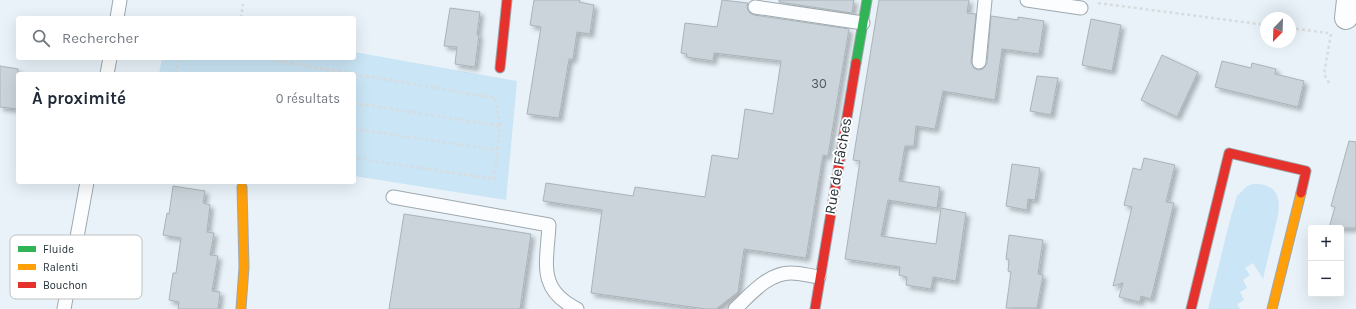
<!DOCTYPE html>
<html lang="fr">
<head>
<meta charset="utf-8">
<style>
  :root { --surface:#fff; --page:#f2f2f3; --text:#1f2937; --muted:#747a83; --line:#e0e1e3 }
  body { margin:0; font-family:Karla,sans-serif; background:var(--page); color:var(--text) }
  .controls { position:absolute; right:12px; bottom:12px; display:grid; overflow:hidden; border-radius:4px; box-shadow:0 4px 16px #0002 }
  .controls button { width:36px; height:36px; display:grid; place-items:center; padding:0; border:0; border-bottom:1px solid var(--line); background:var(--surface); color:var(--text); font:20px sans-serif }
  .compass { position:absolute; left:1260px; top:12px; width:36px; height:36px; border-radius:50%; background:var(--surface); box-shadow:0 4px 16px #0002; rotate:203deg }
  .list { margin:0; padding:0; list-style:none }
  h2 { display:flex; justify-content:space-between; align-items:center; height:52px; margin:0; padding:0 16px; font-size:17px }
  h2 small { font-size:13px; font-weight:400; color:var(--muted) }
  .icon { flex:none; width:22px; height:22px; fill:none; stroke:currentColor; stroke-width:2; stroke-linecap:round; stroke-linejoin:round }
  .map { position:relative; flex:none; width:1356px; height:309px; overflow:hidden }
  .search { position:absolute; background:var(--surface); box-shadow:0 4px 16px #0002; left:16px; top:16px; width:340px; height:44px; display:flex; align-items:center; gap:10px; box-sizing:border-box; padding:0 14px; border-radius:4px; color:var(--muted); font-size:15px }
  .panel { position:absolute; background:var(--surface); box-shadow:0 4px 16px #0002; left:16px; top:72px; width:340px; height:112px; border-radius:4px }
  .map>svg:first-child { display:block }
</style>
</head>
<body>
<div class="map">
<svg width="1356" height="309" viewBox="0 0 1356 309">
  <defs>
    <filter id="shadow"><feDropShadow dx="3.5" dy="3.5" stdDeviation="2" flood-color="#0004"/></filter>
  </defs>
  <rect width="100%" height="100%" fill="#e8f2f8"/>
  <!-- green -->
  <g fill="#cae5f5">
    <polygon points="354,52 517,81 506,200 354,176 354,74 159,74 162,58 354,58"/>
    <path d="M1253,184c22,-1 28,11 25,31l-15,64 -10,-16 -8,5 5,7 -7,5 4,8 -7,4 4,8 -7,4 3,5h-32l23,-93 6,-20 10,-10z"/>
  </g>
  <!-- building -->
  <g fill="#cad4da" stroke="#aab3b9" filter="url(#shadow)">
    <polygon points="534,0 580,0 579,2 594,5 590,34 577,32 573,59 569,59 559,118 527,114 541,27 530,25"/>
    <polygon points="722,0 748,3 747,6 748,10 750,13 754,15 849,29 828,156 823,155 806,258 744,249 738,292 716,309 706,309 591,293 602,210 543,201 546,183 633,196 635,187 705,197 712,155 738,159 745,109 773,114 781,61 714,53 713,61 686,57 687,54 681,53 685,23 717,27"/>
    <polygon points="779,0 854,0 852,13 779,2"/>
    <polygon points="879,0 969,0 967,13 976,14 971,62 974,68 978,70 983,69 987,63 991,16 1018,20 1018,17 1044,21 1039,54 1002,49 995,100 943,91 935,129 916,126 914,146 905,146 899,181 940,187 937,208 888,200 881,236 936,244 941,208 966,213 956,281 933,277 931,289 906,285 907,277 899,275 900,267 845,259 860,161 853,160"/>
    <polygon points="450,8 480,12 477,35 479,35 475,67 455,64 457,47 444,46"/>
    <polygon points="1091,19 1121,25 1112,71 1082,65"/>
    <polygon points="1162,55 1198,72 1177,117 1141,100"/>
    <polygon points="1222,61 1251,68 1252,63 1276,69 1275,74 1304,81 1298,107 1215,87"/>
    <polygon points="0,66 18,69 18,109 0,107"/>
    <polygon points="1037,76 1058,78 1051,115 1030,111"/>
    <polygon points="1349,141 1356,142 1356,228 1329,228 1335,207 1331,206"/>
    <polygon points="1144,158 1175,165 1166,202 1174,203 1151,299 1141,296 1140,302 1119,297 1123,283 1113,286 1132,207 1124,205 1133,168 1141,170"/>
    <polygon points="1012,164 1040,168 1035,200 1028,199 1027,210 1006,206"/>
    <polygon points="173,186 205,191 203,203 210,205 207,232 214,233 210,255 218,256 212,291 220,292 218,309 178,309 179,302 169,300 173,273 176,273 181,238 163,235 167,213 169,214"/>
    <polygon points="404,214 531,234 520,309 389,309"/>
    <polygon points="1009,235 1043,240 1038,274 1043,275 1037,308 1006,308 1011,272 1008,271 1009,260 1006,259"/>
  </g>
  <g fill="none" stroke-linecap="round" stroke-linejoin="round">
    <defs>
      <g id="lane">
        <polyline points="1027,0 1081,8"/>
        <polyline points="755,7 863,23"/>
        <polyline points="117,18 120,0"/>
        <polyline points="979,62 985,0"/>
        <polyline points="107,74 110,58"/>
        <path d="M393,197l156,28c-2,38 -12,64 28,84"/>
        <polyline points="64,309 87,182"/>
        <path d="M735,309c16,-15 33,-36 56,-36 10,0 19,3 28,4"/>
      </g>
      <polyline id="street" points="1346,18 1348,0"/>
      <polyline id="fast" points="856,63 867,0"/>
      <g id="slow">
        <polyline points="241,309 244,267 242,187"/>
        <polyline points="1272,309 1301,193"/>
      </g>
      <g id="jam">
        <polyline points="500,68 507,0"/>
        <polyline points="815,309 856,63"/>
        <polyline points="1191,309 1229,153 1306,171 1301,193"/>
      </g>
    </defs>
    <!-- lane casing -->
    <use href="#lane" stroke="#9ea8ae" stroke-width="15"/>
    <!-- street casing -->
    <use href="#street" stroke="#9ea8ae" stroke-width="24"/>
    <!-- fast casing -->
    <use href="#fast" stroke="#9ea8ae" stroke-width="11"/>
    <!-- slow casing -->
    <use href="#slow" stroke="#9ea8ae" stroke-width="11"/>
    <!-- jam casing -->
    <use href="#jam" stroke="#9ea8ae" stroke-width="11"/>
    <!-- path -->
    <g stroke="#d8dcde" stroke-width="2.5" stroke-dasharray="3 3" stroke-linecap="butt">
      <polyline points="1098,3 1266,25"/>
      <polyline points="241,18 243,4"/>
      <polyline points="1290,28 1328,33"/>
      <polyline points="261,58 354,74"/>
      <polyline points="176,74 179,58"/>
      <polyline points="354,74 495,98 500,126 494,179 354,158"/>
      <polyline points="1329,83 1324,74 1331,34"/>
      <polyline points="354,103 500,126"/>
      <polyline points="354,129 497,150"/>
    </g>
    <!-- lane -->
    <use href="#lane" stroke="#fcfdfe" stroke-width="13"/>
    <!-- street -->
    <use href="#street" stroke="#fcfdfe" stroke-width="22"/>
    <!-- fast -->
    <use href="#fast" stroke="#30b455" stroke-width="9"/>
    <!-- slow -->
    <use href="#slow" stroke="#ff9f0a" stroke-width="9"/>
    <!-- jam -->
    <use href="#jam" stroke="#e5322d" stroke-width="9"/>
  </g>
  <g text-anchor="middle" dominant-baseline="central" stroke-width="4" stroke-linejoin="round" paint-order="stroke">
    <!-- number labels -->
    <g font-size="13" fill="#4e5a60">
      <text x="819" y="83">30</text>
    </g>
    <!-- street labels -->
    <g font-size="15" fill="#253138" stroke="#fff">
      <text transform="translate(838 166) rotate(-80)">Rue de Fâches</text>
    </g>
  </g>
  <!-- legend -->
  <rect x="10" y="235" width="132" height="64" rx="6" fill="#fff" stroke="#bec1c3" stroke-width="1"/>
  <rect x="18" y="246" width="18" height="6" fill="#30b455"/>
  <rect x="18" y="264" width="18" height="6" fill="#ff9f0a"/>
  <rect x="18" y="282" width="18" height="6" fill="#e5322d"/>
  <g font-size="11" fill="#253138">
    <text x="43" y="253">Fluide</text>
    <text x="43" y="271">Ralenti</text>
    <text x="43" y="289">Bouchon</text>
  </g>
</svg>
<div class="controls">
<button>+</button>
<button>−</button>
</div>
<svg class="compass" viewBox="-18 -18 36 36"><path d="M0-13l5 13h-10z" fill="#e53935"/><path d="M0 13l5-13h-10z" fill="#747a83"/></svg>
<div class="search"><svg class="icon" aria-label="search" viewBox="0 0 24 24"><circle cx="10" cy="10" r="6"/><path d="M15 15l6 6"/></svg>Rechercher</div>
<section class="panel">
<h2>À proximité<small>0 résultats</small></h2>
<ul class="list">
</ul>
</section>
</div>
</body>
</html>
